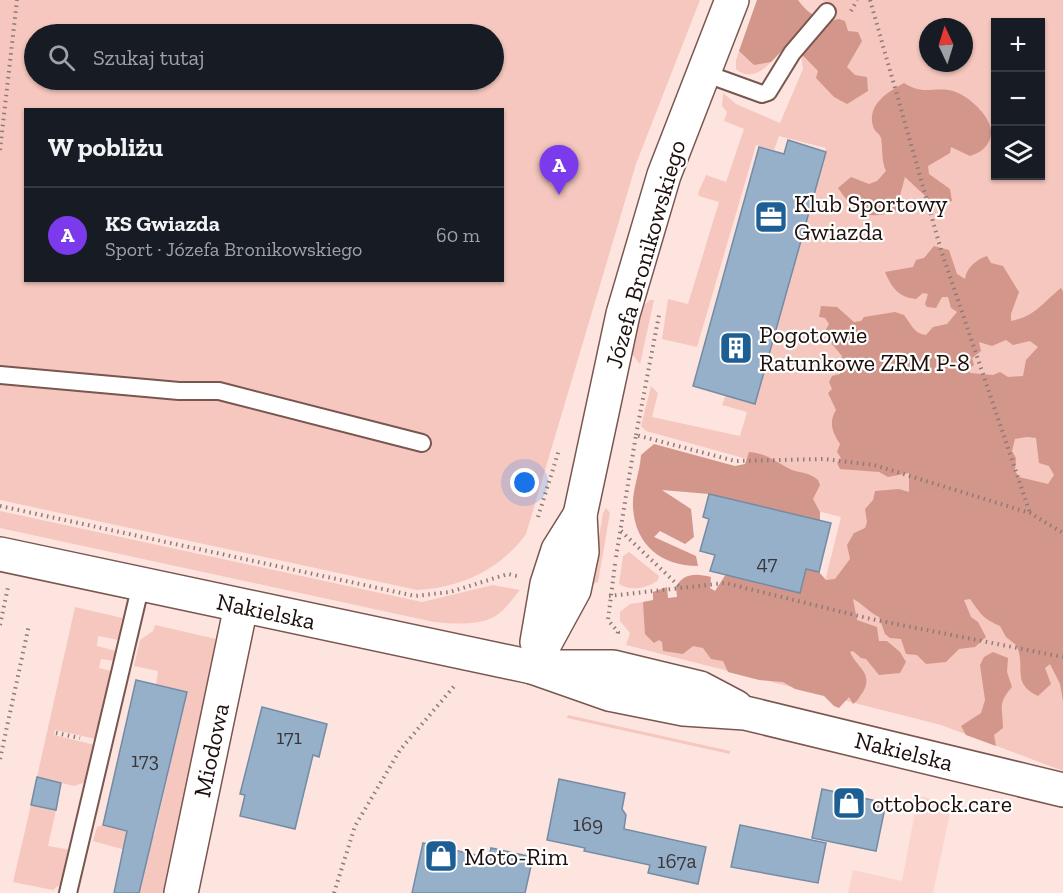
<!DOCTYPE html>
<html lang="pl">
<head>
<meta charset="utf-8">
<style>
  :root { --surface:#171b24; --page:#242831; --text:#f1f3f6; --muted:#9ea1a6; --line:#363941; --accent:#7c3aed }
  body { margin:0; font-family:"Zilla Slab",serif; background:var(--page); color:var(--text) }
  .controls { position:absolute; right:18px; top:18px; display:grid; overflow:hidden; border-radius:0px; box-shadow:0 2px 4px #0004 }
  .controls button { width:54px; height:54px; display:grid; place-items:center; padding:0; border:0; border-bottom:2px solid var(--line); background:var(--surface); color:var(--text); font:30px sans-serif }
  .compass { position:absolute; left:919px; top:18px; width:54px; height:54px; border-radius:50%; background:var(--surface); box-shadow:0 2px 4px #0004; rotate:356deg }
  .you { position:absolute; left:525px; top:483px; width:21px; height:21px; margin:-15px; border:4px solid #fff; border-radius:50%; background:#1a73e8; box-shadow:0 0 0 9px #1a73e833 }
  .badge { display:grid; place-items:center; width:39px; height:39px; border-radius:50%; background:var(--accent); color:#fff; font-size:20px; font-weight:700 }
  .pin { position:absolute; translate:-50% -50px; filter:drop-shadow(0 2px 3px #0008) }
  .pin::after { content:''; position:absolute; top:32px; width:21px; height:18px; background:inherit; clip-path:polygon(0 0,100% 0,50% 100%) }
  .list { margin:0; padding:0; list-style:none }
  h2 { display:flex; justify-content:space-between; align-items:center; height:78px; margin:0; padding:0 24px; font-size:26px }
  h2 small { font-size:20px; font-weight:400; color:var(--muted) }
  .list li { display:grid; grid-template-columns:39px 1fr auto; gap:18px; align-items:center; box-sizing:border-box; height:96px; padding:0 24px; border-top:2px solid var(--line) }
  .list b { display:block; font-size:22px; white-space:nowrap }
  .list p { margin:0; font-size:20px; white-space:nowrap; color:var(--muted) }
  .list em { font-size:20px; font-style:normal; color:var(--muted) }
  .icon { flex:none; width:33px; height:33px; fill:none; stroke:currentColor; stroke-width:2; stroke-linecap:round; stroke-linejoin:round }
  .map { position:relative; flex:none; width:1063px; height:893px; overflow:hidden }
  .search { position:absolute; background:var(--surface); box-shadow:0 2px 4px #0004; left:24px; top:24px; width:480px; height:66px; display:flex; align-items:center; gap:15px; box-sizing:border-box; padding:0 21px; border-radius:33px; color:var(--muted); font-size:22px }
  .panel { position:absolute; background:var(--surface); box-shadow:0 2px 4px #0004; left:24px; top:108px; width:480px; height:174px; border-radius:0px }
  .map>svg:first-child { display:block }
</style>
</head>
<body>
<div class="map">
<svg width="1063" height="893" viewBox="0 0 1063 893">
  <rect width="100%" height="100%" fill="#fde4df"/>
  <!-- built -->
  <g fill="#fbd5cd">
    <polygon points="792,0 822,0 837,13 802,54 770,26"/>
    <polygon points="918,796 952,804 933,893 848,893 853,870 902,881"/>
  </g>
  <!-- green -->
  <g fill="#f5c7be" fill-rule="evenodd">
    <path d="M0,0h700l-64,164 -110,370c-26,36 -66,54 -109,56l-417,-90zM34,34h460v46h-460zM26,110h476v170h-476z"/>
    <path d="M757,0h35l-22,26 19,17c-13,13 -33,44 -53,26v-9z"/>
    <path d="M822,0h241v771l-122,-46 -315,-80 4,-12 -10,-12v-9l10,-8 102,-15 93,-8 16,-64 -103,-26 9,-32 -101,-28 -5,-5 10,-40 7,7 -6,24 88,19 7,-24 -25,-7 4,-11 55,-84 45,-162 -47,-12 -5,14 -18,-5 -59,202 -35,-8 6,-40 20,5 31,-102 -20,-6 -1,-3 8,-18 20,7 18,-53 -20,-8 3,-9 -5,-6 1,-13 13,11 44,19 23,-54 -2,-15 36,-41zM996,22h44v154h-44zM928,27h36v36h-36z"/>
    <polygon points="650,300 654,300 640,364 631,353 641,308"/>
    <polygon points="606,508 610,513 598,582 591,585 603,513"/>
    <path d="M0,511l422,91 71,-17 27,5c-7,8 -14,19 -23,25 -15,11 -45,9 -63,7l-434,-94z"/>
    <path d="M629,552l30,24 -1,4c-10,8 -27,12 -39,4l4,-28z"/>
    <polygon points="75,607 122,618 118,640 98,636 97,646 116,651 114,661 101,659 99,668 112,671 96,739 55,730 54,735 95,745 86,782 74,786 37,777"/>
    <polygon points="155,625 216,639 215,658 164,893 139,893 147,856 93,841 97,827 103,825 154,836 187,693 156,685 158,671 134,666 140,640 153,631"/>
    <polygon points="568,715 730,751 730,754 567,718"/>
    <polygon points="31,805 56,810 48,846 71,850 62,883 53,890 13,882"/>
  </g>
  <!-- forest -->
  <g fill="#d3968a" fill-rule="evenodd">
    <path d="M757,0h41c10,14 24,24 41,19l6,2 3,10 10,1 4,9 -15,26 8,8 12,2 1,14 -21,13 -13,-7 -18,-19 2,-7 -28,-29 -19,20 -17,3 -15,-14z"/>
    <path d="M904,83c20,13 30,3 49,8 17,5 44,30 37,48 -4,10 -11,14 -20,17l-19,-9 -1,6 -22,13 1,8 21,15 2,12 -16,5 -31,-29 -9,33c-29,13 -42,1 -58,-22l13,-11 18,7 8,-3 9,-10c-5,-11 -3,-22 -5,-33 -2,-6 -7,-6 -8,-12 -6,-22 15,-34 31,-43z"/>
    <path d="M934,246l15,4 8,24 8,5c1,-11 12,-20 22,-23l4,7 12,3 16,26 -8,22v7c25,-5 31,-18 50,-33l2,3v410l-3,-17 -10,-20 -5,4 6,16 -13,12c-28,-13 -11,-30 -22,-51l-10,-8 -6,-11c-18,-8 -19,-12 -30,-27l-6,1 7,17 7,5 8,15 -11,10 -16,2 -13,13 -20,2 -9,-9 -11,-1 -5,-15 -11,-1 -5,-4 -6,-17c-9,-4 -20,-16 -26,-18l4,21 20,7 2,14h8l13,11 6,10 -6,11 -21,2 -13,-16 -5,-1 -8,-7 -3,1c6,15 24,21 13,40 -4,5 -5,9 -10,12l-4,-7 -10,11 -5,-2 -10,-10 -29,-7 -12,-7 -24,-2 -31,-8 -5,-11 -12,-2 -8,-11 -10,-2 -10,8 -20,-3 -1,-9 -3,-2 -5,3 -9,-9 -2,-32 10,-2v-8l14,-5 1,11 9,-1 -1,-10c7,-14 20,-14 35,-10l-1,11 5,3 11,-17 80,-5 13,3 7,8 9,-1 15,-20 -3,-14 7,-12 11,-5 2,-6 -2,-13 8,-9 2,-9 24,-2 10,3v-19l-21,4 -9,-5 -39,-3 -3,-6 4,-5 -4,-6 3,-8c-7,-11 -12,-21 -4,-34l-8,-17 4,-4 -3,-7 3,-6 8,-2 -4,-9 5,-4 1,-5 -10,-12 -2,-8 -6,-3 5,-9 -4,-6 -6,-1 2,-11 16,1 17,15 7,-1 3,-4 31,-5 9,3c7,9 10,19 22,20l7,-8 14,-3 10,-12 -6,-4 -3,-11h-6l-6,11 -9,-1 -2,-3 3,-10 -5,-1 -7,6c-18,-2 -24,-11 -31,-27l28,-5 3,-7 8,-2zM1006,340l7,5 17,-4 8,6 -12,13 -3,16 -15,1 -8,-5 -7,3 -23,-2 -1,-4 5,-4 -2,-7 9,-7 -2,-9 13,4zM1027,437l9,1 3,25 10,3 5,9 -6,9 -29,-7 -4,-6 1,-13 -4,-7 3,-12z"/>
    <path d="M654,444l81,22 10,-2 4,-12c19,2 23,8 39,16 10,6 18,2 30,12l2,5 -7,14 7,13v9l-111,-27 -47,-4 29,19 3,28 -9,7 -25,-13 -6,6 42,19 2,10c-37,0 -63,-21 -65,-59 -1,-17 7,-35 8,-52z"/>
    <path d="M993,652l15,6 -1,14 5,15c-15,17 -9,21 -9,41l-9,7 2,11 -30,-11 -5,-9 20,-13 4,-13 -5,-35 4,-8z"/>
  </g>
  <!-- building -->
  <g fill="#96b0c9" stroke="#738ca4" stroke-width="1.5">
    <polygon points="788,140 826,152 755,404 693,386 759,147 784,154"/>
    <polygon points="709,494 831,523 819,572 806,569 800,593 710,571 715,555 700,551 709,519 703,517"/>
    <polygon points="136,680 187,692 139,893 114,893 127,831 103,825"/>
    <polygon points="262,707 327,724 319,757 313,755 295,829 240,816 245,795 240,794"/>
    <polygon points="37,777 61,783 56,810 31,805"/>
    <polygon points="559,779 625,793 622,809 626,815 624,829 706,847 698,884 648,873 650,865 584,851 585,848 547,840"/>
    <polygon points="822,789 886,803 876,851 812,838"/>
    <polygon points="740,825 826,843 818,883 731,867"/>
    <polygon points="423,843 489,858 491,848 533,857 525,893 412,893"/>
  </g>
  <g fill="none" stroke-linecap="round" stroke-linejoin="round">
    <defs>
      <g id="service">
        <polyline points="704,73 762,94 768,92 792,53 827,12"/>
        <polyline points="0,375 179,391 219,391 422,443"/>
        <polyline points="68,893 141,584"/>
      </g>
      <polyline id="minor" points="181,893 241,606"/>
      <g id="tertiary">
        <polyline points="537,642 547,584 558,550 580,515"/>
        <polyline points="532,667 574,590 582,552 580,515 623,314 664,175 732,0"/>
      </g>
      <g id="secondary">
        <polyline points="0,554 532,667 609,694 684,709 745,713 1063,790"/>
        <polyline points="555,667 613,667 700,688 736,707"/>
      </g>
    </defs>
    <!-- service casing -->
    <use href="#service" stroke="#795750" stroke-width="20"/>
    <!-- minor casing -->
    <use href="#minor" stroke="#795750" stroke-width="36"/>
    <!-- tertiary casing -->
    <use href="#tertiary" stroke="#795750" stroke-width="36"/>
    <!-- secondary casing -->
    <use href="#secondary" stroke="#795750" stroke-width="36"/>
    <!-- path -->
    <g stroke="#8e7b77" stroke-width="4" stroke-dasharray="1.5 4.5" stroke-linecap="butt">
      <polyline points="870,0 941,250 1030,513"/>
      <polyline points="851,11 857,0"/>
      <polyline points="0,150 17,0"/>
      <polyline points="636,435 659,315"/>
      <polyline points="0,506 415,596 450,592 508,574 517,576"/>
      <polyline points="538,517 559,450"/>
      <polyline points="621,531 681,588"/>
      <polyline points="616,557 636,435 735,461 824,459 874,465 1030,513 1063,533"/>
      <polyline points="615,564 608,620 618,632 617,636"/>
      <polyline points="609,596 725,583 871,619 1063,657"/>
      <polyline points="0,625 8,587"/>
      <polyline points="56,733 80,738"/>
      <polyline points="0,759 29,625"/>
      <polyline points="334,893 355,826 400,750 456,684"/>
    </g>
    <!-- service -->
    <use href="#service" stroke="#fff" stroke-width="16"/>
    <!-- minor -->
    <use href="#minor" stroke="#fff" stroke-width="33"/>
    <!-- tertiary -->
    <use href="#tertiary" stroke="#fff" stroke-width="33"/>
    <!-- secondary -->
    <use href="#secondary" stroke="#fff" stroke-width="33"/>
  </g>
  <!-- icons -->
  <defs>
    <symbol id="office-square" viewBox="-11 -11 22 22"><rect x="-9" y="-9" width="18" height="18" rx="4" fill="#1d5f94" stroke="#fff"/><path d="M-6-3h4V-5.5h4V-3h4V5H-6ZM-1-4.5V-3h2v-1.5ZM-6 0V1H6V0Z" fill="#fff"/></symbol>
    <symbol id="building-square" viewBox="-11 -11 22 22"><rect x="-9" y="-9" width="18" height="18" rx="4" fill="#1d5f94" stroke="#fff"/><path d="M-4-6H4V6H1V3H-1V6H-4ZM-2.5-4.3h1.7v1.8h-1.7ZM.8-4.3h1.7v1.8H.8ZM-2.5-1h1.7V.8h-1.7ZM.8-1h1.7V.8H.8Z" fill="#fff"/></symbol>
    <symbol id="shop-square" viewBox="-11 -11 22 22"><rect x="-9" y="-9" width="18" height="18" rx="4" fill="#1d5f94" stroke="#fff"/><path d="M-5-2.5h2.3a2.7 3.5 0 0 1 5.4 0H5L5.5 6h-11ZM-1.5-2.5h3a1.5 2.3 0 0 0-3 0Z" fill="#fff"/></symbol>
  </defs>
  <g fill-rule="evenodd">
    <use href="#office-square" x="752" y="198" width="38" height="38"/>
    <use href="#building-square" x="717" y="329" width="38" height="38"/>
    <use href="#shop-square" x="830" y="784" width="38" height="38"/>
    <use href="#shop-square" x="422" y="837" width="38" height="38"/>
  </g>
  <g text-anchor="middle" dominant-baseline="central" stroke-width="4.5" stroke-linejoin="round" paint-order="stroke">
    <!-- number labels -->
    <g font-size="21" fill="#3a373b">
      <text x="767" y="562">47</text>
      <text x="289" y="736">171</text>
      <text x="145" y="759">173</text>
      <text x="588" y="823">169</text>
      <text x="677" y="860">167a</text>
    </g>
    <!-- poi labels -->
    <g font-size="24" fill="#1c0f0c" stroke="#fff" text-anchor="start">
      <text x="794" y="203">Klub Sportowy<tspan x="794" dy="28">Gwiazda</tspan></text>
      <text x="759" y="334">Pogotowie<tspan x="759" dy="28">Ratunkowe ZRM P-8</tspan></text>
      <text x="872" y="803">ottobock.care</text>
      <text x="464" y="856">Moto-Rim</text>
    </g>
    <!-- street labels -->
    <g font-size="24" fill="#1c0f0c" stroke="#fff">
      <text transform="translate(645 254) rotate(-74)">Józefa Bronikowskiego</text>
      <text transform="translate(266 611) rotate(12)">Nakielska</text>
      <text transform="translate(211 750) rotate(-78)">Miodowa</text>
      <text transform="translate(904 751) rotate(14)">Nakielska</text>
    </g>
  </g>
</svg>
<div class="controls">
<button>+</button>
<button>−</button>
<button><svg class="icon" aria-label="layers" viewBox="0 0 24 24"><path d="M12 4l9 5-9 5-9-5zM3 14l9 5 9-5"/></svg></button>
</div>
<svg class="compass" viewBox="-18 -18 36 36"><path d="M0-13l5 13h-10z" fill="#e53935"/><path d="M0 13l5-13h-10z" fill="#9ea1a6"/></svg>
<div class="you"></div>
<div class="pin badge" style="left:559px;top:195px">A</div>
<div class="search"><svg class="icon" aria-label="search" viewBox="0 0 24 24"><circle cx="10" cy="10" r="6"/><path d="M15 15l6 6"/></svg>Szukaj tutaj</div>
<section class="panel">
<h2>W pobliżu<small></small></h2>
<ul class="list">
<li><span class="badge">A</span><div><b>KS Gwiazda</b><p>Sport · Józefa Bronikowskiego</p></div><em>60 m</em></li>
</ul>
</section>
</div>
</body>
</html>
